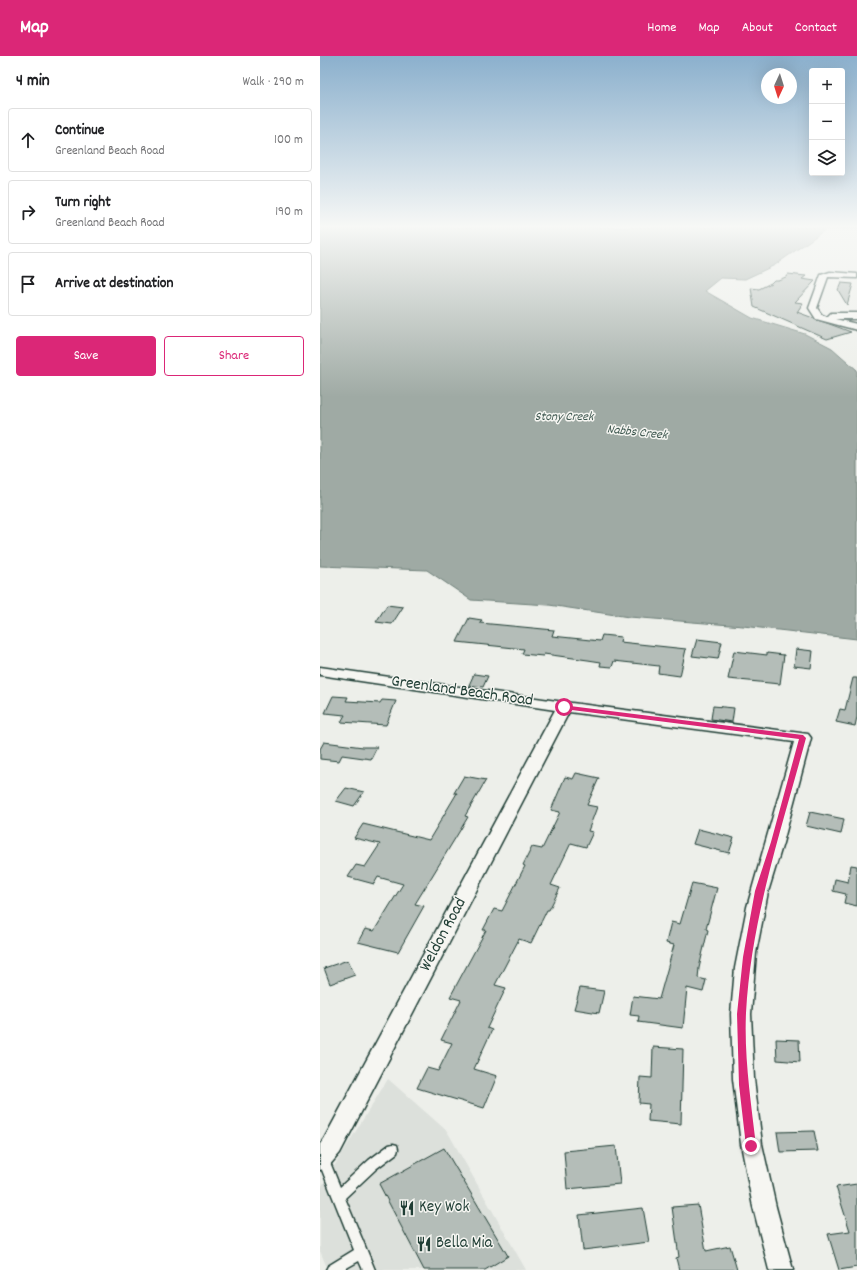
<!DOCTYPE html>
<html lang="en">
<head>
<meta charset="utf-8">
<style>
  :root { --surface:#fff; --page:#f2f2f2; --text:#202124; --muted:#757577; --line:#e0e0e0; --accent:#db2777 }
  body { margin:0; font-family:Dekko,sans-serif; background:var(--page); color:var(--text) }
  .controls { position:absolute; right:12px; top:12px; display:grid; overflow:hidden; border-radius:4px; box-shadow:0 4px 16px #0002 }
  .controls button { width:36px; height:36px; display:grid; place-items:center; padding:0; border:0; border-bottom:1px solid var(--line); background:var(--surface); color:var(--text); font:20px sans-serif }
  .compass { position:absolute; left:441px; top:12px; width:36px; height:36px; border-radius:50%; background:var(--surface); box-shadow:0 4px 16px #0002; rotate:184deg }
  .stop { position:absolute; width:12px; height:12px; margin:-9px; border:3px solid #db2777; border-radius:50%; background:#fff }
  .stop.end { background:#db2777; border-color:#fff; box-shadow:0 1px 4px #0008 }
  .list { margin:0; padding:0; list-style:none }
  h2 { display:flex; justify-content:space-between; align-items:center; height:52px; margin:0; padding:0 16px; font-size:17px }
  h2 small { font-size:13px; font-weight:400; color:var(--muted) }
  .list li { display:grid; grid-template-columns:26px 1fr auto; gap:12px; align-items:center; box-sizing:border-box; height:64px; margin:0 8px 8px; padding:0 8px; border:1px solid var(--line); border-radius:4px }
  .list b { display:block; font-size:15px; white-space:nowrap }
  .list p { margin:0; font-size:13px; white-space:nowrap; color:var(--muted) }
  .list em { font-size:13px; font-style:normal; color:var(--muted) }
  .actions { display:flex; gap:8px; padding:12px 16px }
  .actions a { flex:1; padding:9px 0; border:1px solid var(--accent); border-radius:4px; text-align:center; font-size:14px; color:var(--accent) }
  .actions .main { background:var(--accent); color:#fff }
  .icon { flex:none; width:22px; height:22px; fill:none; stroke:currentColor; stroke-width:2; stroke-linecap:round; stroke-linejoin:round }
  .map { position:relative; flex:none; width:537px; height:1214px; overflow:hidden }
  header { display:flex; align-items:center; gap:24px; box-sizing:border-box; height:56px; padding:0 20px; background:var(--accent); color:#fff }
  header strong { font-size:19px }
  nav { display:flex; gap:22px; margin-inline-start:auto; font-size:14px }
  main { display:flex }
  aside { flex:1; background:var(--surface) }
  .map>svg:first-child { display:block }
</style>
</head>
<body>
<header>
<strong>Map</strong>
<nav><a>Home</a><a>Map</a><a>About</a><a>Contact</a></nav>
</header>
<main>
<aside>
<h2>4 min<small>Walk · 290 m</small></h2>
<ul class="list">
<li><svg class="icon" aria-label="ahead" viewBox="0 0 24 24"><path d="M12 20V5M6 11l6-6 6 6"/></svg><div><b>Continue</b><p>Greenland Beach Road</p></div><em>100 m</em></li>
<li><svg class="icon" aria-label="right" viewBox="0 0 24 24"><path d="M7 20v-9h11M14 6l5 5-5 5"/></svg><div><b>Turn right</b><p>Greenland Beach Road</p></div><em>190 m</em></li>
<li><svg class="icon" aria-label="arrive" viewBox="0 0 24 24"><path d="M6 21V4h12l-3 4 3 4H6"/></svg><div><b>Arrive at destination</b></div></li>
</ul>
<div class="actions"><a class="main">Save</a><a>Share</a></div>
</aside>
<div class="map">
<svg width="537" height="1214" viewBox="0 0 537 1214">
  <rect width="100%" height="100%" fill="#edefea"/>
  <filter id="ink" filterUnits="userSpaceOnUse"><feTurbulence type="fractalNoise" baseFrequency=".025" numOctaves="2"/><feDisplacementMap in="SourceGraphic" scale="8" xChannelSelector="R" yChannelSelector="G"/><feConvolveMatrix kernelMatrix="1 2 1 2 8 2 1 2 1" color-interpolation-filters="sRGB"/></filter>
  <g filter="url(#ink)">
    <!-- built -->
    <polygon fill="#dce0db" points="68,1023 127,1075 206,1214 8,1214 0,1195 0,1133"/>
    <!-- water -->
    <polygon fill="#9faaa4" stroke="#6c7e77" points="0,171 537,171 537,173 506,173 455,209 425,223 401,222 385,235 432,262 485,278 512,292 537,314 537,583 423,570 309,561 229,549 151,544 107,514 0,510"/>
    <!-- building -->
    <g fill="#b4bdb8" stroke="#1f3d34">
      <polygon points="468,218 486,220 482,223 495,225 475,246 483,247 477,256 531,276 507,283 434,251 431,232 439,233 451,227 454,224 458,224 466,221"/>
      <polygon points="521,227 533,228 527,249 518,234"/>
      <polygon points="67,549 83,551 72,568 56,566"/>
      <polygon points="149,562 162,564 160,567 234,574 232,580 280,585 282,579 301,581 300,586 366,593 360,620 338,617 339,610 294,605 292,611 280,610 281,606 268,604 224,598 223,600 202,598 204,593 137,586"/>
      <polygon points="377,583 402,586 398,603 372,600"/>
      <polygon points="476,593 493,595 491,612 474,610"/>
      <polygon points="414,595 447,599 447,597 464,599 460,628 408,623"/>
      <polygon points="154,618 168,620 163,631 149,629"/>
      <polygon points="533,622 537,622 537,661 535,670 516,666 520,653 525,654"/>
      <polygon points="13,640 28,641 26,645 60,647 62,644 76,645 66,669 21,666 25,659 5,657"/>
      <polygon points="393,650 414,652 412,666 391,663"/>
      <polygon points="4,686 43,691 57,691 51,703 22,699 19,705 0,703 0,693"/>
      <polygon points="256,717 279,722 267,749 277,751 268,775 273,776 266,791 251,787 231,829 240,832 229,854 227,854 211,887 199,883 175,929 186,932 167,972 172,974 154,1013 177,1020 164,1052 97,1032 107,1012 118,1015 132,987 121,984 141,944 130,941 166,874 163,874 174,853 182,855 205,810 203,809 212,791 222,793 240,756 231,754 245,721 253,723"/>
      <polygon points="144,720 166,724 145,760 148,761 139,776 95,848 104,850 78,896 38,886 45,873 54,875 83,828 58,821 54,828 28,821 36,809 45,811 60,788 34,782 43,768 109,784 137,737 134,737"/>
      <polygon points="26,732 44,736 34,750 16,745"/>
      <polygon points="490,756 524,763 521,778 486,770"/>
      <polygon points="378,773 414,782 409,797 373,788"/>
      <polygon points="531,809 537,810 537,850 524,847 526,838 513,835 515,823 528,826"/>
      <polygon points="372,827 397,832 386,873 388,874 379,912 378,922 386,924 383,936 367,932 363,972 318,966 319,960 310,959 313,940 339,943 354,889 346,887 351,866 360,868"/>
      <polygon points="28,904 35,919 10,928 4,912"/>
      <polygon points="260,932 284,935 279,957 254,953"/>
      <polygon points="456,983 479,984 480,1006 457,1004"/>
      <polygon points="333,991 363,993 361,1068 328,1065 329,1048 319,1047 320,1021 332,1022"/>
      <polygon points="494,1075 498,1095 460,1096 457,1076"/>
      <polygon points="296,1090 300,1128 247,1133 244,1095"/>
      <polygon points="124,1092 188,1200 165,1214 104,1214 59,1128"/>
      <polygon points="537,1128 537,1211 519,1214 508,1178 530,1175 516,1131"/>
      <polygon points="378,1149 386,1195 410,1190 417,1214 359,1214 356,1202 359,1201 352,1151"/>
      <polygon points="323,1152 329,1186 263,1194 259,1159"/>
    </g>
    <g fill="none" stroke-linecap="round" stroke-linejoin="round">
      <defs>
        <polygon id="lane" points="73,1088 77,1089 78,1093 77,1097 57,1112 25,1142 55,1214 43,1214 39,1205 23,1214 6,1214 8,1210 34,1194 0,1109 0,1099 3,1098 7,1099 20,1131 49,1104 69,1089"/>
        <g id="street">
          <polygon points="510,216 537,218 537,222 508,221 497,252 502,259 507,261 511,257 537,257 537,263 515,263 537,268 537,274 496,263 489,252 501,219"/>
          <polygon points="0,611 244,646 488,678 491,682 463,787 448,836 436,897 431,958 434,1023 442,1088 456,1151 473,1214 449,1214 433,1151 421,1088 413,1023 411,958 415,912 427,851 474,686 249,656 20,1097 8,1111 0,1114 0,1088 4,1083 235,654 0,619"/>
        </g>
      </defs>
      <!-- lane casing -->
      <use href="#lane" stroke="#1f3d34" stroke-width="3"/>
      <!-- street casing -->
      <use href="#street" stroke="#1f3d34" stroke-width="3"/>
      <!-- lane -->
      <use href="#lane" fill="#f6f6f2" fill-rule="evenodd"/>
      <!-- street -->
      <use href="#street" fill="#f6f6f2" fill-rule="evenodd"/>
    </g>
  </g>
  <!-- sky -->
  <linearGradient id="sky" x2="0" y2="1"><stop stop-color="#8bb0cd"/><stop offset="0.5" stop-color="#f7f8f6"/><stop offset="1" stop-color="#f7f8f6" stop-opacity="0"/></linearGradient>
  <rect width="537" height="341" fill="url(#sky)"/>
  <!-- route -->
  <path fill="#db2777" d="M242,649l241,30 3,3c-24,90 -55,180 -60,275 -2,44 5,89 10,133l-1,3h-8l-1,-3 -7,-61 -2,-71 6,-57 12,-66 16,-49 28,-103 -235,-30 -3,-2z"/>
  <!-- icons -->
  <defs>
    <symbol id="restaurant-bare" viewBox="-9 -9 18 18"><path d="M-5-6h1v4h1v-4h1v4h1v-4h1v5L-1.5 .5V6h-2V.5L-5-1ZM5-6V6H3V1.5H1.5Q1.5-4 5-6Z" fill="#1f3d34" stroke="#f6f6f2" stroke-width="2.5" paint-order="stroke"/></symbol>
  </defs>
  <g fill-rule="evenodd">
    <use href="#restaurant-bare" x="76" y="1141" width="22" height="22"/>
    <use href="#restaurant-bare" x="93" y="1177" width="22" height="22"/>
  </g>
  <g text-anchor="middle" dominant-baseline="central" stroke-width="3" stroke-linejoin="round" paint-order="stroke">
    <!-- far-water labels -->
    <g font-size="13" font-style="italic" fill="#3f5850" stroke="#f6f6f2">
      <text x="244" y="361">Stony Creek</text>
      <text transform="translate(317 377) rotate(6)">Nabbs Creek</text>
    </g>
    <!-- near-street labels -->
    <g font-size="17" fill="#1f3d34" stroke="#f6f6f2">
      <text transform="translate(142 636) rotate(8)">Greenland Beach Road</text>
      <text transform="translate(124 879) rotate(-62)">Weldon Road</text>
    </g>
    <!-- near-poi labels -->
    <g font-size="17" fill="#1f3d34" stroke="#f6f6f2" text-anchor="start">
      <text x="99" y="1152">Key Wok</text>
      <text x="116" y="1188">Bella Mia</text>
    </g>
  </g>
</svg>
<div class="controls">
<button>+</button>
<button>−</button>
<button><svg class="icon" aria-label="layers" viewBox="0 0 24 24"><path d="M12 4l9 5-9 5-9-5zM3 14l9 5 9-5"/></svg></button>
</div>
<svg class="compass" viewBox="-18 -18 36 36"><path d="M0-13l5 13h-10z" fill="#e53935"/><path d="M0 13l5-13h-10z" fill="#757577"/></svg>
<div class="stop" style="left:244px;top:651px"></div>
<div class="stop end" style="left:431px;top:1090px"></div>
</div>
</main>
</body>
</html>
